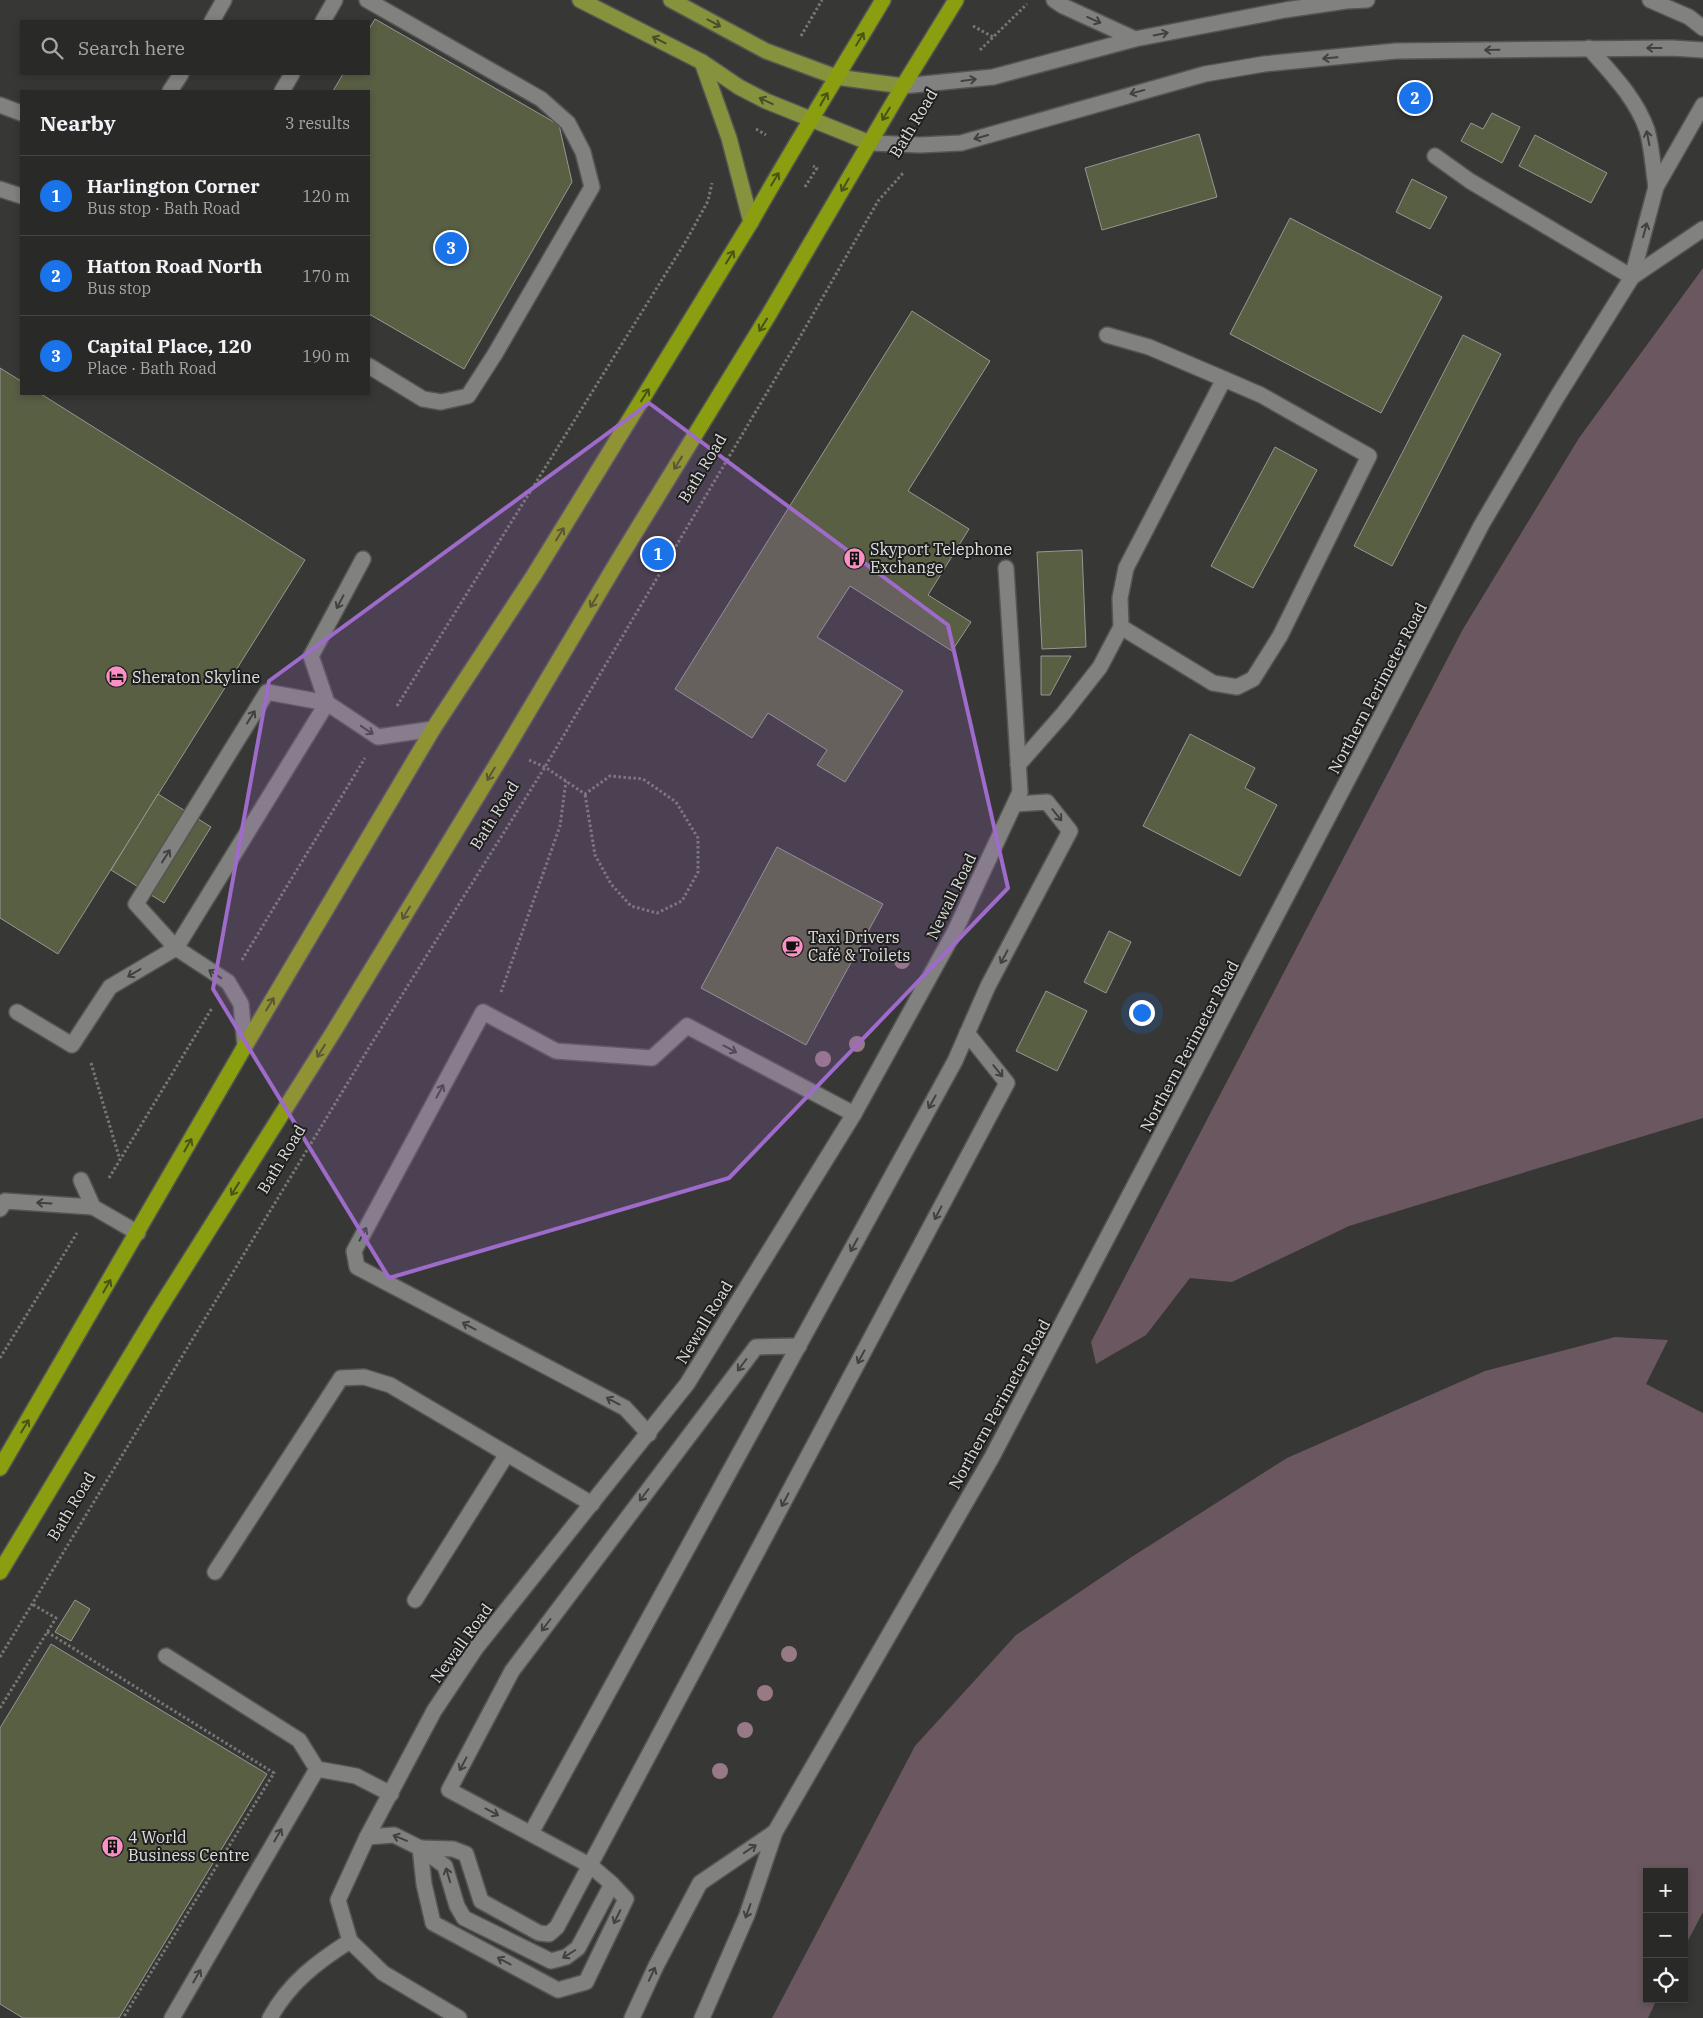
<!DOCTYPE html>
<html lang="en">
<head>
<meta charset="utf-8">
<style>
  :root { --surface:#292a28; --page:#313230; --text:#f1f3f6; --muted:#a5a7a8; --line:#454645; --accent:#1a73e8 }
  body { margin:0; font-family:"IBM Plex Serif",serif; background:var(--page); color:var(--text) }
  .controls { position:absolute; right:15px; bottom:15px; display:grid; overflow:hidden; border-radius:0px; box-shadow:0 2px 8px #0003 }
  .controls button { width:45px; height:45px; display:grid; place-items:center; padding:0; border:0; border-bottom:1px solid var(--line); background:var(--surface); color:var(--text); font:25px sans-serif }
  .you { position:absolute; left:1141px; top:1012px; width:18px; height:18px; margin:-12px; border:4px solid #fff; border-radius:50%; background:#1a73e8; box-shadow:0 0 0 8px #1a73e833 }
  .badge { display:grid; place-items:center; width:32px; height:32px; border-radius:50%; background:var(--accent); color:#fff; font-size:16px; font-weight:700 }
  .pin { position:absolute; translate:-50% -50%; border:2px solid #fff; box-shadow:0 1px 5px #0006 }
  .list { margin:0; padding:0; list-style:none }
  h2 { display:flex; justify-content:space-between; align-items:center; height:65px; margin:0; padding:0 20px; font-size:21px }
  h2 small { font-size:16px; font-weight:400; color:var(--muted) }
  .list li { display:grid; grid-template-columns:32px 1fr auto; gap:15px; align-items:center; box-sizing:border-box; height:80px; padding:0 20px; border-top:1px solid var(--line) }
  .list b { display:block; font-size:19px; white-space:nowrap }
  .list p { margin:0; font-size:16px; white-space:nowrap; color:var(--muted) }
  .list em { font-size:16px; font-style:normal; color:var(--muted) }
  .icon { flex:none; width:28px; height:28px; fill:none; stroke:currentColor; stroke-width:2; stroke-linecap:round; stroke-linejoin:round }
  .map { position:relative; flex:none; width:1703px; height:2018px; overflow:hidden }
  .search { position:absolute; background:var(--surface); box-shadow:0 2px 8px #0003; left:20px; top:20px; width:350px; height:55px; display:flex; align-items:center; gap:12px; box-sizing:border-box; padding:0 18px; border-radius:0px; color:var(--muted); font-size:19px }
  .panel { position:absolute; background:var(--surface); box-shadow:0 2px 8px #0003; left:20px; top:90px; width:350px; height:305px; border-radius:0px }
  .map>svg:first-child { display:block }
</style>
</head>
<body>
<div class="map">
<svg width="1703" height="2018" viewBox="0 0 1703 2018">
  <rect width="100%" height="100%" fill="#373835"/>
  <!-- green -->
  <g fill="#6b575f">
    <polygon points="1703,268 1703,1118 1349,1226 1232,1282 1190,1278 1146,1335 1096,1364 1091,1342 1463,629 1579,438"/>
    <polygon points="1615,1337 1668,1340 1646,1384 1703,1413 1703,1912 1684,1948 1684,1872 1647,1872 1647,1999 1657,1999 1648,2018 772,2018 915,1746 1016,1635 1130,1558 1287,1458 1485,1371"/>
  </g>
  <!-- building -->
  <g fill="#595f43" stroke="#979794">
    <polygon points="375,19 559,125 572,182 464,369 369,314 369,91 333,91 343,74 369,74 369,29"/>
    <polygon points="1492,113 1520,127 1502,163 1461,141 1471,123 1483,129"/>
    <polygon points="1199,134 1217,197 1102,230 1085,168"/>
    <polygon points="1535,135 1607,173 1591,203 1519,166"/>
    <polygon points="1412,179 1447,197 1430,229 1396,212"/>
    <polygon points="1290,218 1442,297 1381,413 1230,334"/>
    <polygon points="912,311 990,361 908,491 969,529 928,595 971,622 952,651 850,586 817,637 903,691 845,782 817,765 827,750 768,713 752,738 675,689"/>
    <polygon points="1463,335 1501,354 1392,566 1354,546"/>
    <polygon points="0,368 21,381 21,394 41,394 305,560 58,954 0,918"/>
    <polygon points="1275,447 1317,470 1253,588 1211,566"/>
    <polygon points="1082,550 1086,647 1042,649 1037,552"/>
    <polygon points="1041,656 1071,656 1050,695 1041,695"/>
    <polygon points="1190,734 1255,768 1245,788 1277,805 1240,876 1143,826"/>
    <polygon points="158,794 211,827 164,903 111,870"/>
    <polygon points="777,847 883,904 806,1045 701,988"/>
    <polygon points="1109,931 1131,942 1106,993 1084,982"/>
    <polygon points="1046,991 1087,1011 1057,1071 1016,1051"/>
    <polygon points="75,1600 90,1609 71,1641 55,1632"/>
    <polygon points="51,1644 267,1774 119,2018 23,2018 0,2004 0,1728"/>
  </g>
  <g fill="none" stroke-linecap="round" stroke-linejoin="round">
    <defs>
      <g id="minor">
        <polyline points="367,0 541,99 568,123 583,152 592,187 495,354 468,396 441,402 423,399 369,366"/>
        <polyline points="1054,0 1063,6 1135,39"/>
        <polyline points="1650,0 1689,17 1703,28"/>
        <polyline points="212,21 224,0"/>
        <polyline points="323,21 335,0"/>
        <path d="M1589,48c22,25 47,50 58,82 5,17 6,38 9,57"/>
        <polyline points="903,86 993,77 1135,39 1285,10 1346,1 1367,0"/>
        <polyline points="170,91 181,74"/>
        <polyline points="282,91 292,74"/>
        <polyline points="0,105 21,113"/>
        <polyline points="870,143 920,145 961,143 1205,74 1264,64 1396,51 1672,48 1703,50"/>
        <polyline points="1435,156 1470,181 1632,277"/>
        <polyline points="0,189 21,196"/>
        <polyline points="1632,277 1703,229"/>
        <polyline points="1121,627 1213,683 1237,687 1253,679 1280,636 1369,456 1261,395 1224,379"/>
        <polyline points="1018,765 1063,714 1100,667 1121,627 1120,598 1126,568 1224,379 1149,347 1107,335"/>
        <polyline points="17,1012 72,1045 110,987 176,948 327,703 311,656 363,559"/>
        <polyline points="245,1046 241,1004 228,982 176,948 136,904 267,692 327,703 378,737 433,729"/>
        <polyline points="81,1180 93,1207 138,1233"/>
        <polyline points="0,1209 5,1201 93,1207"/>
        <polyline points="649,1434 625,1408 357,1267 354,1251 483,1012 556,1051 652,1058 687,1026 854,1114"/>
        <polyline points="215,1572 341,1378 364,1377 390,1385 592,1504"/>
        <polyline points="415,1600 507,1454"/>
        <polyline points="166,1656 299,1740 317,1769"/>
        <polyline points="531,1833 955,1061 988,986 1070,831 1047,802 1015,804"/>
        <polyline points="367,1837 394,1835 420,1848 424,1884 433,1923 558,1990 586,1982 626,1899 612,1884 591,1866 449,1790 512,1671 756,1347 799,1346"/>
        <polyline points="420,1848 453,1849 466,1854 481,1901 539,1933 549,1934 557,1927 1007,1083 967,1033"/>
        <polyline points="420,1848 445,1866 457,1906 464,1918 551,1961 566,1957 578,1948 612,1884"/>
        <polyline points="350,1941 383,1973 459,2018"/>
        <polyline points="172,2018 317,1769 356,1776 391,1794"/>
        <path d="M270,2018c19,-35 47,-56 80,-77l-12,-41 29,-63 67,-126 42,-63 211,-264 167,-270 101,-183 65,-139 -14,-224"/>
        <polyline points="632,2018 656,1966 700,1883 775,1832"/>
        <polyline points="702,2018 747,1915 775,1832 992,1457 1482,524 1557,397 1632,277 1656,187 1703,105"/>
      </g>
      <g id="major">
        <polyline points="580,0 702,62 739,87 766,101 870,143"/>
        <polyline points="671,0 766,51 836,77 903,86"/>
        <polyline points="702,62 729,138 751,222"/>
      </g>
      <g id="highway">
        <path d="M0,1468l245,-422 188,-317 101,-154 217,-353c42,-75 88,-148 132,-222"/>
        <polyline points="0,1572 157,1312 334,1031 506,749 619,559 768,316 903,86 956,0"/>
      </g>
    </defs>
    <!-- minor casing -->
    <use href="#minor" stroke="#545553" stroke-width="18"/>
    <!-- major casing -->
    <use href="#major" stroke="#545553" stroke-width="18"/>
    <!-- highway casing -->
    <use href="#highway" stroke="#545553" stroke-width="18"/>
    <!-- path -->
    <g stroke="#777875" stroke-width="3" stroke-dasharray="2.5 2.5" stroke-linecap="butt">
      <polyline points="973,26 993,37"/>
      <polyline points="801,36 822,0"/>
      <polyline points="980,50 1027,4"/>
      <polyline points="756,129 766,135"/>
      <polyline points="805,187 817,168 813,166"/>
      <polyline points="397,706 686,241 708,201 712,183"/>
      <polyline points="529,760 545,767 585,794 610,776 643,779 676,802 698,838 698,872 682,901 657,913 631,906 611,884 595,855 585,794"/>
      <polyline points="242,960 365,758"/>
      <polyline points="501,992 560,826 566,781"/>
      <polyline points="91,1063 120,1160"/>
      <polyline points="109,1178 212,1008"/>
      <polyline points="0,1358 77,1233"/>
      <polyline points="47,1632 274,1773 123,2018"/>
      <polyline points="0,1657 370,1046 545,767 800,337 878,201 904,172"/>
      <polyline points="0,1708 56,1618 32,1604"/>
    </g>
    <!-- minor -->
    <use href="#minor" stroke="#81827f" stroke-width="15"/>
    <!-- major -->
    <use href="#major" stroke="#87933c" stroke-width="15"/>
    <!-- highway -->
    <use href="#highway" stroke="#8b9e10" stroke-width="15"/>
  </g>
  <!-- trees -->
  <g fill="#987986">
    <circle cx="902" cy="961" r="8"/>
    <circle cx="857" cy="1044" r="8"/>
    <circle cx="823" cy="1059" r="8"/>
    <circle cx="789" cy="1654" r="8"/>
    <circle cx="765" cy="1693" r="8"/>
    <circle cx="745" cy="1730" r="8"/>
    <circle cx="720" cy="1771" r="8"/>
  </g>
  <!-- one-way arrows -->
  <defs><path id="oneway-shaft" d="M-6 0H5M1.5-3L5.5 0L1.5 3" fill="none" stroke-width="1.6" stroke-linecap="round" stroke-linejoin="round" transform="scale(1.25)"/></defs>
  <g stroke="#414240">
    <use href="#oneway-shaft" transform="translate(1094 20) rotate(24)"/>
    <use href="#oneway-shaft" transform="translate(1161 34) rotate(-11)"/>
    <use href="#oneway-shaft" transform="translate(1654 48) rotate(180)"/>
    <use href="#oneway-shaft" transform="translate(1492 50) rotate(179)"/>
    <use href="#oneway-shaft" transform="translate(1330 58) rotate(175)"/>
    <use href="#oneway-shaft" transform="translate(969 80) rotate(-8)"/>
    <use href="#oneway-shaft" transform="translate(1137 92) rotate(165)"/>
    <use href="#oneway-shaft" transform="translate(981 137) rotate(164)"/>
    <use href="#oneway-shaft" transform="translate(1648 138) rotate(-101)"/>
    <use href="#oneway-shaft" transform="translate(1645 230) rotate(-75)"/>
    <use href="#oneway-shaft" transform="translate(340 602) rotate(118)"/>
    <use href="#oneway-shaft" transform="translate(251 717) rotate(-58)"/>
    <use href="#oneway-shaft" transform="translate(367 730) rotate(34)"/>
    <use href="#oneway-shaft" transform="translate(1057 815) rotate(51)"/>
    <use href="#oneway-shaft" transform="translate(166 856) rotate(-58)"/>
    <use href="#oneway-shaft" transform="translate(1004 957) rotate(118)"/>
    <use href="#oneway-shaft" transform="translate(134 973) rotate(149)"/>
    <use href="#oneway-shaft" transform="translate(215 974) rotate(-147)"/>
    <use href="#oneway-shaft" transform="translate(730 1049) rotate(28)"/>
    <use href="#oneway-shaft" transform="translate(998 1071) rotate(51)"/>
    <use href="#oneway-shaft" transform="translate(440 1091) rotate(-62)"/>
    <use href="#oneway-shaft" transform="translate(932 1102) rotate(119)"/>
    <use href="#oneway-shaft" transform="translate(44 1203) rotate(-177)"/>
    <use href="#oneway-shaft" transform="translate(938 1213) rotate(118)"/>
    <use href="#oneway-shaft" transform="translate(363 1234) rotate(-62)"/>
    <use href="#oneway-shaft" transform="translate(854 1245) rotate(119)"/>
    <use href="#oneway-shaft" transform="translate(469 1326) rotate(-152)"/>
    <use href="#oneway-shaft" transform="translate(861 1357) rotate(118)"/>
    <use href="#oneway-shaft" transform="translate(742 1365) rotate(127)"/>
    <use href="#oneway-shaft" transform="translate(613 1401) rotate(-152)"/>
    <use href="#oneway-shaft" transform="translate(644 1495) rotate(127)"/>
    <use href="#oneway-shaft" transform="translate(785 1500) rotate(118)"/>
    <use href="#oneway-shaft" transform="translate(546 1625) rotate(127)"/>
    <use href="#oneway-shaft" transform="translate(463 1764) rotate(118)"/>
    <use href="#oneway-shaft" transform="translate(492 1812) rotate(28)"/>
    <use href="#oneway-shaft" transform="translate(278 1835) rotate(-60)"/>
    <use href="#oneway-shaft" transform="translate(400 1838) rotate(-158)"/>
    <use href="#oneway-shaft" transform="translate(750 1849) rotate(-34)"/>
    <use href="#oneway-shaft" transform="translate(448 1875) rotate(-107)"/>
    <use href="#oneway-shaft" transform="translate(748 1911) rotate(110)"/>
    <use href="#oneway-shaft" transform="translate(617 1917) rotate(116)"/>
    <use href="#oneway-shaft" transform="translate(569 1954) rotate(148)"/>
    <use href="#oneway-shaft" transform="translate(504 1961) rotate(-152)"/>
    <use href="#oneway-shaft" transform="translate(652 1974) rotate(-65)"/>
    <use href="#oneway-shaft" transform="translate(197 1976) rotate(-60)"/>
  </g>
  <g stroke="#484d2a">
    <use href="#oneway-shaft" transform="translate(714 23) rotate(28)"/>
    <use href="#oneway-shaft" transform="translate(659 40) rotate(-153)"/>
    <use href="#oneway-shaft" transform="translate(766 101) rotate(-155)"/>
  </g>
  <g stroke="#4a5218">
    <use href="#oneway-shaft" transform="translate(860 39) rotate(-59)"/>
    <use href="#oneway-shaft" transform="translate(824 99) rotate(-60)"/>
    <use href="#oneway-shaft" transform="translate(886 114) rotate(121)"/>
    <use href="#oneway-shaft" transform="translate(775 179) rotate(-59)"/>
    <use href="#oneway-shaft" transform="translate(845 185) rotate(120)"/>
    <use href="#oneway-shaft" transform="translate(730 257) rotate(-58)"/>
    <use href="#oneway-shaft" transform="translate(763 325) rotate(122)"/>
    <use href="#oneway-shaft" transform="translate(645 395) rotate(-58)"/>
    <use href="#oneway-shaft" transform="translate(678 463) rotate(122)"/>
    <use href="#oneway-shaft" transform="translate(560 534) rotate(-58)"/>
    <use href="#oneway-shaft" transform="translate(594 601) rotate(121)"/>
    <use href="#oneway-shaft" transform="translate(491 774) rotate(121)"/>
    <use href="#oneway-shaft" transform="translate(406 913) rotate(121)"/>
    <use href="#oneway-shaft" transform="translate(270 1004) rotate(-59)"/>
    <use href="#oneway-shaft" transform="translate(321 1051) rotate(122)"/>
    <use href="#oneway-shaft" transform="translate(188 1145) rotate(-60)"/>
    <use href="#oneway-shaft" transform="translate(235 1189) rotate(122)"/>
    <use href="#oneway-shaft" transform="translate(107 1286) rotate(-60)"/>
    <use href="#oneway-shaft" transform="translate(25 1426) rotate(-59)"/>
  </g>
  <!-- marked area -->
  <path fill="#9e6bca" fill-opacity="0.2" stroke="#9e6bca" stroke-width="4" stroke-linejoin="round" d="M649,403l299,222 60,263 -279,290 -340,100 -176,-289 56,-308z"/>
  <!-- icons -->
  <defs>
    <symbol id="building-disc" viewBox="-11 -11 22 22"><circle r="9.5" fill="#fc8fc3" stroke="#1e1f1e"/><path d="M-4-6H4V6H1V3H-1V6H-4ZM-2.5-4.3h1.7v1.8h-1.7ZM.8-4.3h1.7v1.8H.8ZM-2.5-1h1.7V.8h-1.7ZM.8-1h1.7V.8H.8Z" fill="#111"/></symbol>
    <symbol id="hotel-disc" viewBox="-11 -11 22 22"><circle r="9.5" fill="#fc8fc3" stroke="#1e1f1e"/><path d="M-6-4.5h1.5V1H6V5H4.5V3h-9V5H-6ZM-4 0a1.8 1.8 0 1 1 3.6 0ZM.5 0V-2.5h3Q6-2.5 6 0Z" fill="#111"/></symbol>
    <symbol id="cafe-disc" viewBox="-11 -11 22 22"><circle r="9.5" fill="#fc8fc3" stroke="#1e1f1e"/><path d="M-5.5-4.5H6V0H3Q3 3.5 0 3.5H-2.5Q-5.5 3.5-5.5 0ZM3-3.2v2h1.7v-2ZM-6 4.5H4V6H-6Z" fill="#111"/></symbol>
  </defs>
  <g fill-rule="evenodd">
    <use href="#building-disc" x="842" y="546" width="25" height="25"/>
    <use href="#hotel-disc" x="104" y="664" width="25" height="25"/>
    <use href="#cafe-disc" x="780" y="934" width="25" height="25"/>
    <use href="#building-disc" x="100" y="1834" width="25" height="25"/>
  </g>
  <g text-anchor="middle" dominant-baseline="central" stroke-width="4" stroke-linejoin="round" paint-order="stroke">
    <!-- street labels -->
    <g font-size="16" fill="#dfe0de" stroke="#1e1f1e">
      <text transform="translate(913 123) rotate(-59)">Bath Road</text>
      <text transform="translate(702 468) rotate(-59)">Bath Road</text>
      <text transform="translate(1377 688) rotate(-62)">Northern Perimeter Road</text>
      <text transform="translate(494 815) rotate(-58)">Bath Road</text>
      <text transform="translate(951 896) rotate(-64)">Newall Road</text>
      <text transform="translate(1189 1046) rotate(-62)">Northern Perimeter Road</text>
      <text transform="translate(281 1159) rotate(-59)">Bath Road</text>
      <text transform="translate(704 1322) rotate(-59)">Newall Road</text>
      <text transform="translate(999 1404) rotate(-61)">Northern Perimeter Road</text>
      <text transform="translate(71 1506) rotate(-59)">Bath Road</text>
      <text transform="translate(461 1643) rotate(-54)">Newall Road</text>
    </g>
    <!-- poi labels -->
    <g font-size="16" fill="#dfe0de" stroke="#1e1f1e" text-anchor="start">
      <text x="870" y="549">Skyport Telephone<tspan x="870" dy="18">Exchange</tspan></text>
      <text x="132" y="677">Sheraton Skyline</text>
      <text x="808" y="937">Taxi Drivers<tspan x="808" dy="18">Café &amp; Toilets</tspan></text>
      <text x="128" y="1837">4 World<tspan x="128" dy="18">Business Centre</tspan></text>
    </g>
  </g>
</svg>
<div class="controls">
<button>+</button>
<button>−</button>
<button><svg class="icon" aria-label="locate" viewBox="0 0 24 24"><circle cx="12" cy="12" r="6"/><path d="M12 2v4M12 18v4M2 12h4M18 12h4"/></svg></button>
</div>
<div class="you"></div>
<div class="pin badge" style="left:658px;top:554px">1</div>
<div class="pin badge" style="left:1415px;top:98px">2</div>
<div class="pin badge" style="left:451px;top:248px">3</div>
<div class="search"><svg class="icon" aria-label="search" viewBox="0 0 24 24"><circle cx="10" cy="10" r="6"/><path d="M15 15l6 6"/></svg>Search here</div>
<section class="panel">
<h2>Nearby<small>3 results</small></h2>
<ul class="list">
<li><span class="badge">1</span><div><b>Harlington Corner</b><p>Bus stop · Bath Road</p></div><em>120 m</em></li>
<li><span class="badge">2</span><div><b>Hatton Road North</b><p>Bus stop</p></div><em>170 m</em></li>
<li><span class="badge">3</span><div><b>Capital Place, 120</b><p>Place · Bath Road</p></div><em>190 m</em></li>
</ul>
</section>
</div>
</body>
</html>
